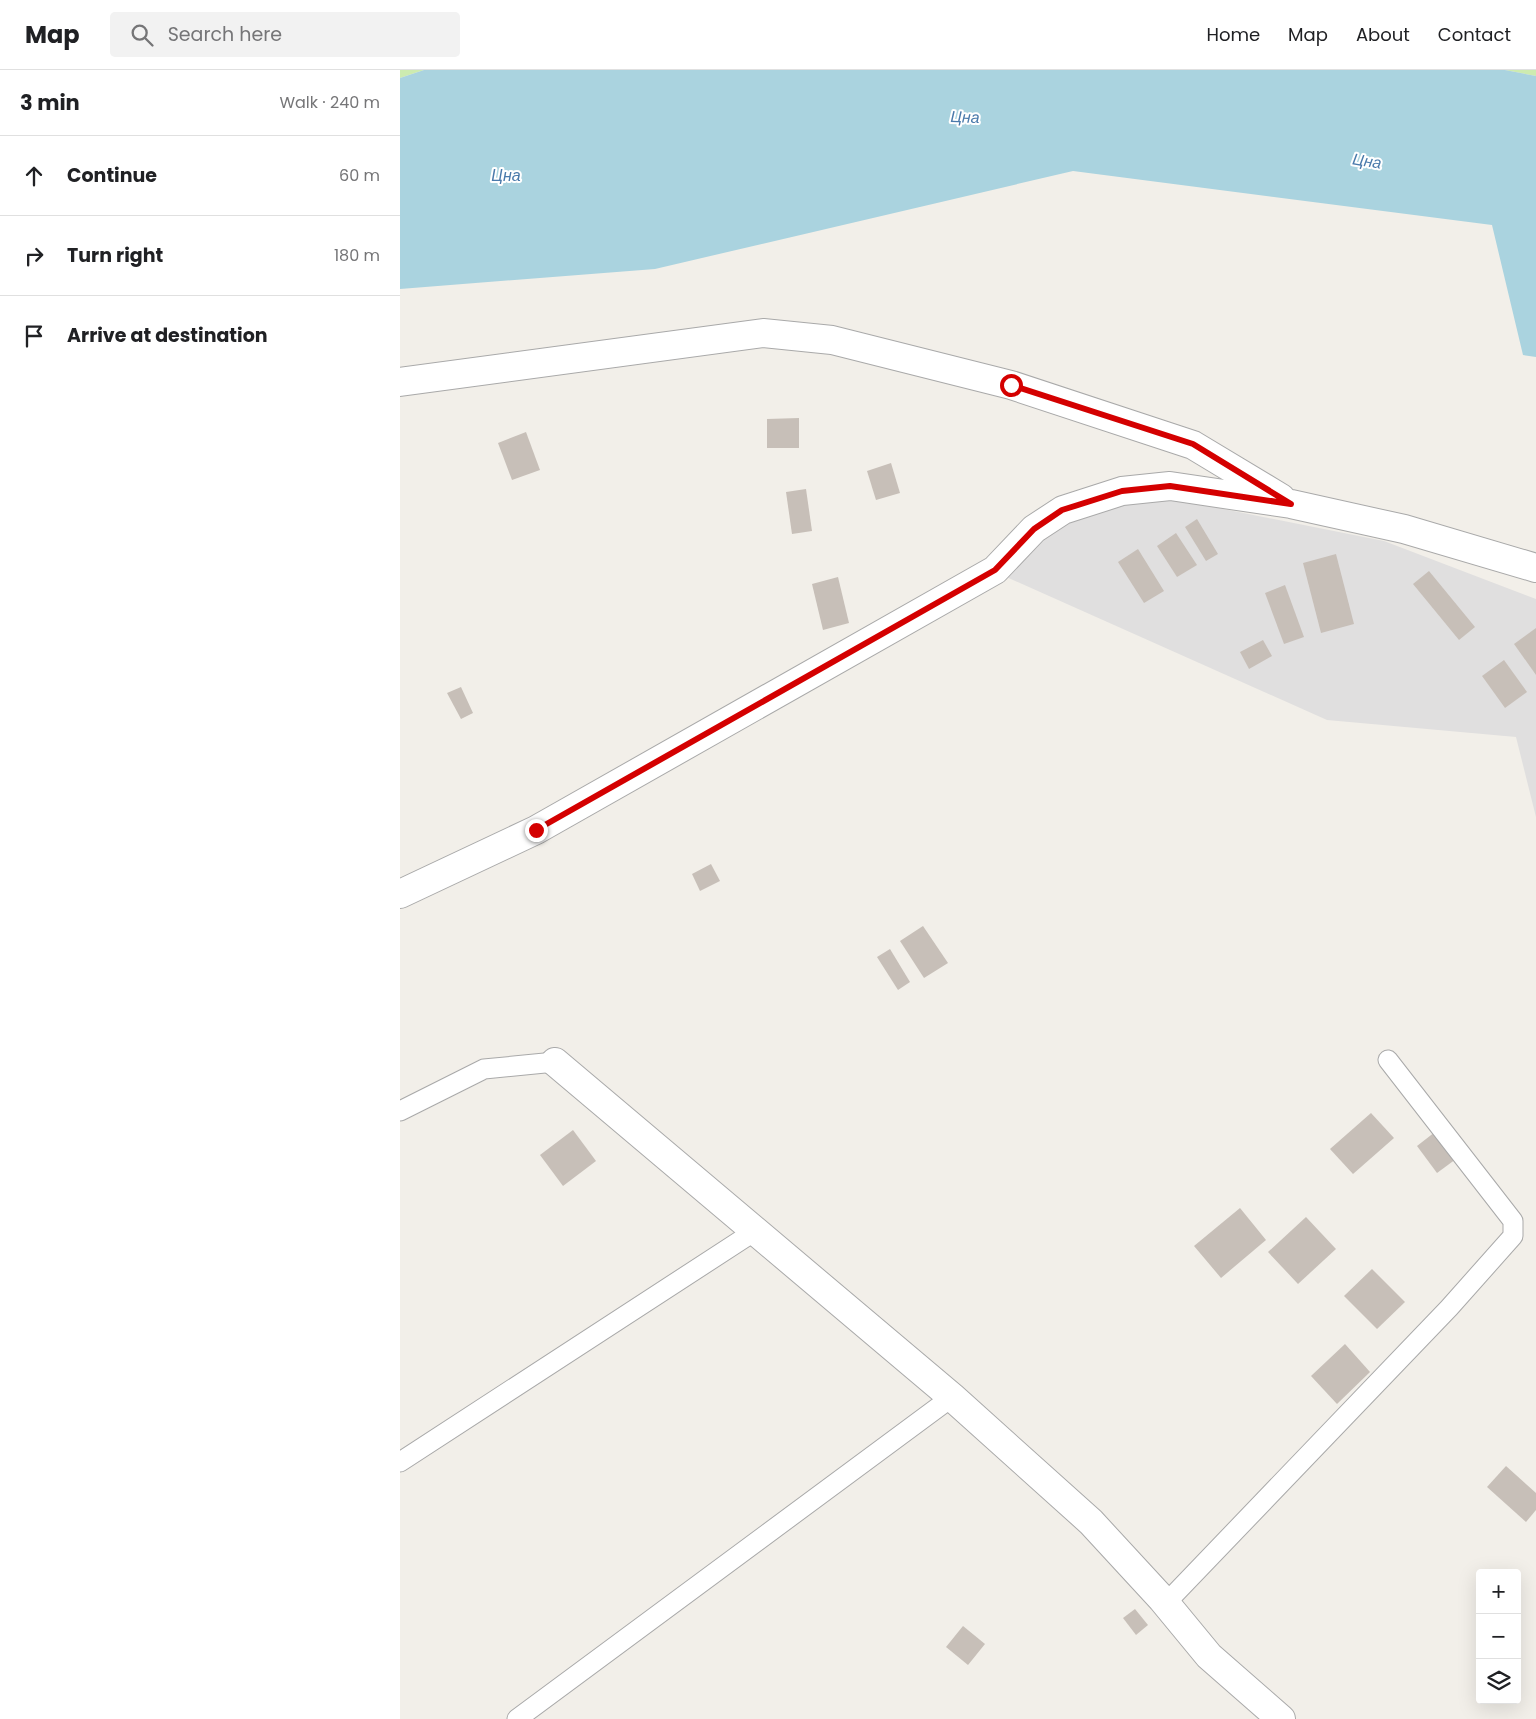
<!DOCTYPE html>
<html lang="en">
<head>
<meta charset="utf-8">
<style>
  :root { --surface:#fff; --page:#f2f2f2; --text:#202124; --muted:#757577; --line:#e0e0e0 }
  body { margin:0; font-family:Poppins,sans-serif; background:var(--page); color:var(--text) }
  .controls { position:absolute; right:15px; bottom:15px; display:grid; overflow:hidden; border-radius:5px; box-shadow:0 5px 20px #0002 }
  .controls button { width:45px; height:45px; display:grid; place-items:center; padding:0; border:0; border-bottom:1px solid var(--line); background:var(--surface); color:var(--text); font:25px sans-serif }
  .stop { position:absolute; width:15px; height:15px; margin:-11px; border:4px solid #d40000; border-radius:50%; background:#fff }
  .stop.end { background:#d40000; border-color:#fff; box-shadow:0 1px 5px #0008 }
  .list { margin:0; padding:0; list-style:none }
  h2 { display:flex; justify-content:space-between; align-items:center; height:65px; margin:0; padding:0 20px; font-size:21px }
  h2 small { font-size:16px; font-weight:400; color:var(--muted) }
  .list li { display:grid; grid-template-columns:32px 1fr auto; gap:15px; align-items:center; box-sizing:border-box; height:80px; padding:0 20px; border-top:1px solid var(--line) }
  .list b { display:block; font-size:19px; white-space:nowrap }
  .list em { font-size:16px; font-style:normal; color:var(--muted) }
  .icon { flex:none; width:28px; height:28px; fill:none; stroke:currentColor; stroke-width:2; stroke-linecap:round; stroke-linejoin:round }
  .map { position:relative; flex:none; width:1136px; height:1649px; overflow:hidden }
  header { display:flex; align-items:center; gap:30px; box-sizing:border-box; height:70px; padding:0 25px; background:var(--surface); border-bottom:1px solid var(--line) }
  header strong { font-size:24px }
  nav { display:flex; gap:28px; margin-inline-start:auto; font-size:18px }
  .search { width:350px; height:45px; background:var(--page); display:flex; align-items:center; gap:12px; box-sizing:border-box; padding:0 18px; border-radius:5px; color:var(--muted); font-size:19px }
  main { display:flex }
  aside { flex:1; background:var(--surface) }
  .map>svg:first-child { display:block }
</style>
</head>
<body>
<header>
<strong>Map</strong>
<div class="search"><svg class="icon" aria-label="search" viewBox="0 0 24 24"><circle cx="10" cy="10" r="6"/><path d="M15 15l6 6"/></svg>Search here</div>
<nav><a>Home</a><a>Map</a><a>About</a><a>Contact</a></nav>
</header>
<main>
<aside>
<h2>3 min<small>Walk · 240 m</small></h2>
<ul class="list">
<li><svg class="icon" aria-label="ahead" viewBox="0 0 24 24"><path d="M12 20V5M6 11l6-6 6 6"/></svg><div><b>Continue</b></div><em>60 m</em></li>
<li><svg class="icon" aria-label="right" viewBox="0 0 24 24"><path d="M7 20v-9h11M14 6l5 5-5 5"/></svg><div><b>Turn right</b></div><em>180 m</em></li>
<li><svg class="icon" aria-label="arrive" viewBox="0 0 24 24"><path d="M6 21V4h12l-3 4 3 4H6"/></svg><div><b>Arrive at destination</b></div></li>
</ul>
</aside>
<div class="map">
<svg width="1136" height="1649" viewBox="0 0 1136 1649">
  <rect width="100%" height="100%" fill="#f2efe9"/>
  <!-- residential -->
  <polygon fill="#e0dfdf" points="743,423 984,471 1136,529 1136,747 1116,667 927,650 593,501 676,431"/>
  <!-- grass -->
  <g fill="#cdebb0">
    <polygon points="0,0 24,0 0,8"/>
    <polygon points="1105,0 1136,0 1136,6"/>
  </g>
  <!-- water -->
  <polygon fill="#aad3df" points="24,0 1105,0 1136,6 1136,287 1123,285 1092,155 673,101 255,199 0,219 0,8"/>
  <!-- building -->
  <g fill="#c7bfb8">
    <polygon points="399,348 399,378 367,378 367,349"/>
    <polygon points="126,362 140,400 112,410 98,373"/>
    <polygon points="491,393 500,423 476,430 467,401"/>
    <polygon points="406,419 412,461 392,464 386,422"/>
    <polygon points="797,449 818,484 806,491 785,457"/>
    <polygon points="776,463 797,495 777,507 757,476"/>
    <polygon points="738,479 764,521 744,533 718,492"/>
    <polygon points="936,484 954,554 921,563 903,493"/>
    <polygon points="1029,501 1075,557 1059,570 1013,514"/>
    <polygon points="438,507 449,553 423,560 412,514"/>
    <polygon points="885,515 904,567 884,574 865,523"/>
    <polygon points="1136,558 1136,605 1114,574"/>
    <polygon points="863,570 872,586 849,599 840,582"/>
    <polygon points="1104,590 1127,622 1105,638 1082,606"/>
    <polygon points="61,617 73,643 61,649 47,623"/>
    <polygon points="311,794 320,811 300,821 292,804"/>
    <polygon points="523,856 548,893 524,908 500,871"/>
    <polygon points="490,879 510,912 498,920 477,887"/>
    <polygon points="971,1043 994,1068 953,1104 930,1079"/>
    <polygon points="173,1060 196,1091 163,1116 140,1085"/>
    <polygon points="1035,1062 1056,1089 1037,1103 1017,1076"/>
    <polygon points="840,1138 866,1170 821,1208 794,1176"/>
    <polygon points="906,1147 936,1179 898,1214 868,1182"/>
    <polygon points="972,1199 1005,1232 977,1259 944,1226"/>
    <polygon points="945,1274 970,1302 937,1334 911,1306"/>
    <polygon points="1106,1396 1136,1423 1136,1440 1126,1452 1087,1417"/>
    <polygon points="735,1539 748,1555 736,1565 723,1548"/>
    <polygon points="563,1556 585,1574 568,1595 546,1577"/>
  </g>
  <g fill="none" stroke-linecap="round" stroke-linejoin="round">
    <defs>
      <g id="service">
        <polyline points="0,1041 84,999 155,992"/>
        <polyline points="0,1392 355,1161"/>
        <polyline points="766,1533 1049,1238 1113,1166 1113,1151 988,990"/>
        <polyline points="117,1649 552,1327"/>
      </g>
      <g id="minor">
        <polyline points="0,312 363,263 432,270 611,315 793,375 881,428"/>
        <polyline points="0,824 136,760 595,500 634,459 663,440 722,421 770,416 891,434 1004,459 1136,498"/>
        <polyline points="155,992 552,1327 691,1452 762,1529 809,1586 881,1649"/>
      </g>
    </defs>
    <!-- service casing -->
    <use href="#service" stroke="#a9a9a9" stroke-width="21"/>
    <!-- minor casing -->
    <use href="#minor" stroke="#a9a9a9" stroke-width="30"/>
    <!-- service -->
    <use href="#service" stroke="#fff" stroke-width="19"/>
    <!-- minor -->
    <use href="#minor" stroke="#fff" stroke-width="28"/>
  </g>
  <g fill="none" stroke-linecap="round" stroke-linejoin="round">
    <!-- route -->
    <polyline stroke="#d40000" stroke-width="6" points="136,760 595,500 634,459 662,440 722,421 770,416 891,434 793,374 611,315"/>
  </g>
  <g text-anchor="middle" dominant-baseline="central" stroke-width="4" stroke-linejoin="round" paint-order="stroke">
    <!-- water labels -->
    <g font-size="16" font-style="italic" fill="#4a7aab" stroke="#fff">
      <text transform="translate(565 47) rotate(2)">Цна</text>
      <text transform="translate(967 91) rotate(9)">Цна</text>
      <text x="106" y="105">Цна</text>
    </g>
  </g>
</svg>
<div class="controls">
<button>+</button>
<button>−</button>
<button><svg class="icon" aria-label="layers" viewBox="0 0 24 24"><path d="M12 4l9 5-9 5-9-5zM3 14l9 5 9-5"/></svg></button>
</div>
<div class="stop" style="left:611px;top:315px"></div>
<div class="stop end" style="left:136px;top:760px"></div>
</div>
</main>
</body>
</html>
